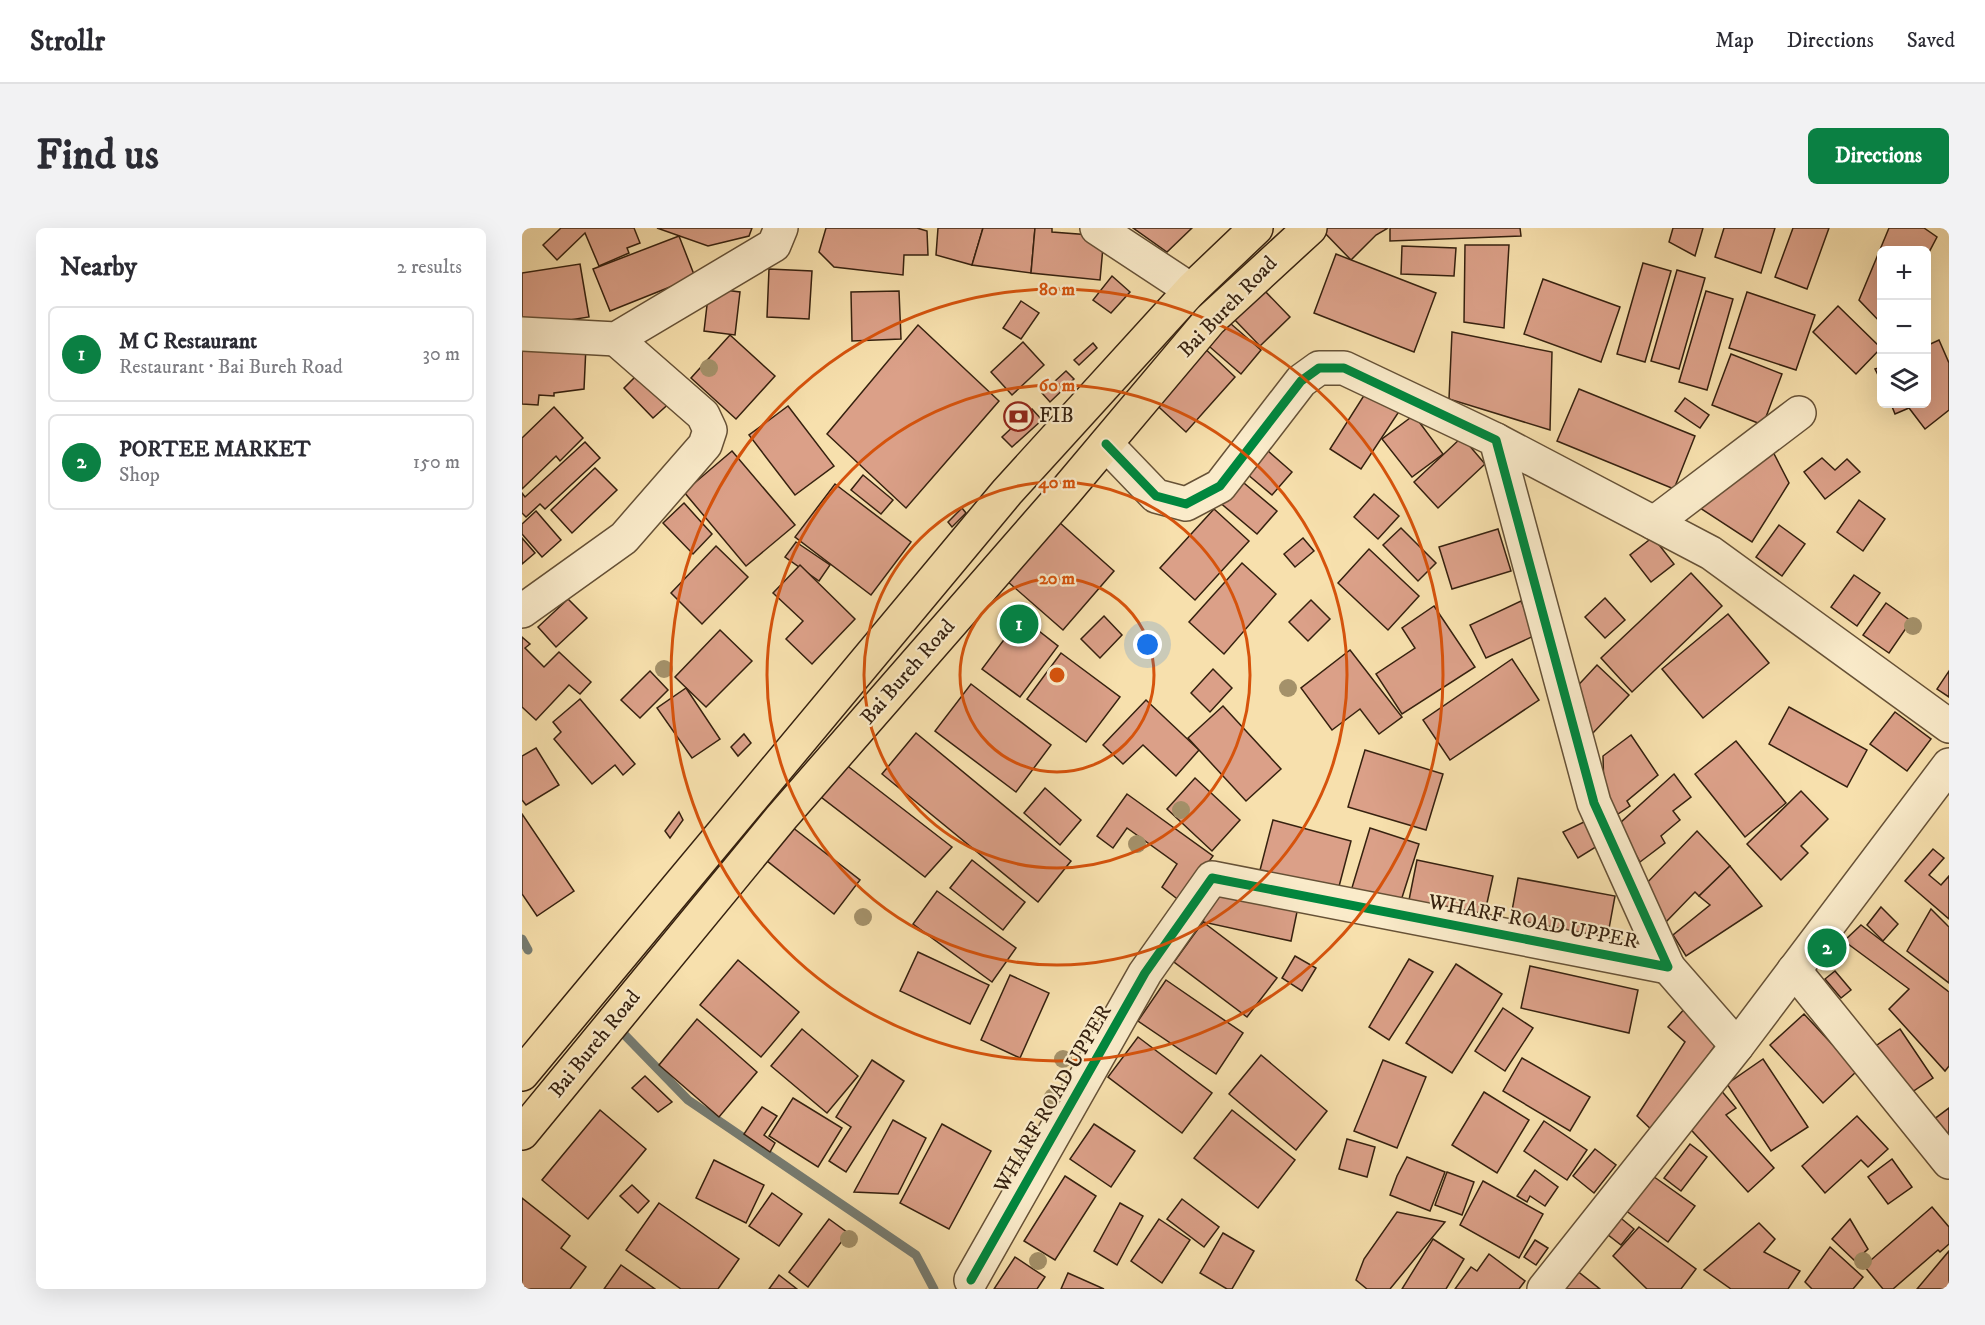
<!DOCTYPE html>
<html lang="en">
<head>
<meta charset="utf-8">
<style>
  :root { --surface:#fff; --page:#f2f2f3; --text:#2b2b33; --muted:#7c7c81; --line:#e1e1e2; --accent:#0b8043 }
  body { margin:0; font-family:"IM FELL DW Pica",serif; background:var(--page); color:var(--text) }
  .controls { position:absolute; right:18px; top:18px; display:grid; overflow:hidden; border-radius:9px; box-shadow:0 6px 24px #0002 }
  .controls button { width:54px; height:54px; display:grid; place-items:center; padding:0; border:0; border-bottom:2px solid var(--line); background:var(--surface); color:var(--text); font:30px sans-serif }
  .you { position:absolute; left:626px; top:417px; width:21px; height:21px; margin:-15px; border:4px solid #fff; border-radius:50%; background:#1a73e8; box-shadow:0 0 0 9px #1a73e833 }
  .badge { display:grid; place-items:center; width:39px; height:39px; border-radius:50%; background:var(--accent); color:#fff; font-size:20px; font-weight:700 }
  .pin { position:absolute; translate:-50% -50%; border:3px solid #fff; box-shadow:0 2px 6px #0006 }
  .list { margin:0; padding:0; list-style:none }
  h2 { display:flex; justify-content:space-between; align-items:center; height:78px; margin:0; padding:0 24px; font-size:26px }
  h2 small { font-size:20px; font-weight:400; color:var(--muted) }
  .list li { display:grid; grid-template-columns:39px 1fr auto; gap:18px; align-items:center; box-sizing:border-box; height:96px; margin:0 12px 12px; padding:0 12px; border:2px solid var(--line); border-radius:9px }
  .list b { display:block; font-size:22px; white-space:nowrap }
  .list p { margin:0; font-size:20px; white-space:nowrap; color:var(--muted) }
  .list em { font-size:20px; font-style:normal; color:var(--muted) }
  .icon { flex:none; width:33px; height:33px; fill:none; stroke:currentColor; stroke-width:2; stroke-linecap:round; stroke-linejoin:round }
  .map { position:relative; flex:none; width:1427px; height:1061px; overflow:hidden; border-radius:9px }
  header { display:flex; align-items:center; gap:36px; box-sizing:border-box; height:84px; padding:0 30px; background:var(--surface); border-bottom:2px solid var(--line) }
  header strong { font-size:28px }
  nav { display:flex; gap:33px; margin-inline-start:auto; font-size:21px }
  .intro { display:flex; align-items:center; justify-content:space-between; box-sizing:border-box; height:144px; padding:0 36px }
  h1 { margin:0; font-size:42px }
  .button { padding:15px 27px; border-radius:9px; background:var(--accent); color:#fff; font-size:21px; font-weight:700 }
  main { display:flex; gap:36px; padding:0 36px }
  aside { flex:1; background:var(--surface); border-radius:9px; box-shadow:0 6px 24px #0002 }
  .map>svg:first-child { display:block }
</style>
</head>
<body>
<header>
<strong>Strollr</strong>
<nav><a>Map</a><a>Directions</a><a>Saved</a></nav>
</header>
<div class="intro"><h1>Find us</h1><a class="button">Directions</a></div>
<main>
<aside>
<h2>Nearby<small>2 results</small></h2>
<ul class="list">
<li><span class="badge">1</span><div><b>M C Restaurant</b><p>Restaurant · Bai Bureh Road</p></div><em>30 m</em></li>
<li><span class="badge">2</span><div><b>PORTEE MARKET</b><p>Shop</p></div><em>150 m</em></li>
</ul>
</aside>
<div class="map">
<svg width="1427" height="1061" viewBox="0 0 1427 1061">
  <rect width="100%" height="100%" fill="#f7e0ad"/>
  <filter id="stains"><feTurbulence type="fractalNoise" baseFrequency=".00333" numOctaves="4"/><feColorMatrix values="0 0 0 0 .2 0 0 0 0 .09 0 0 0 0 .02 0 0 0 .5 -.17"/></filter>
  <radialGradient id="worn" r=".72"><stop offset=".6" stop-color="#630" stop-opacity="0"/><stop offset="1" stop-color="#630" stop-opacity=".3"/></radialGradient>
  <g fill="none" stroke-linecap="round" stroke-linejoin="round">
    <!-- stream -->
    <g stroke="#777d73" stroke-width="9">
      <polyline points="0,711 6,722"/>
      <polyline points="94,798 166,872 394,1027 412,1061"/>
    </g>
  </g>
  <!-- building -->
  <g fill="#dba088" stroke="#36210f" stroke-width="1.5">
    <polygon points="39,0 112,0 118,15 105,20 107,25 77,38 63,5 35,32 21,17"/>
    <polygon points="135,0 230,0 227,8 186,18"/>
    <polygon points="304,0 395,0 405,3 406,27 382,27 381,47 312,39 297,24"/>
    <polygon points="416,0 461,0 450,37 414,27"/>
    <polygon points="461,0 513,0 509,45 450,37"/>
    <polygon points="513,0 530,0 530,4 582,8 578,52 509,45"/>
    <polygon points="611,0 670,0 645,24"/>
    <polygon points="798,0 866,0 854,7 829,32"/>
    <polygon points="868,0 998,0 999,8 868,13"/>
    <polygon points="1151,0 1181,0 1173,28 1147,14"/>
    <polygon points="1202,0 1253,0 1239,45 1193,29"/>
    <polygon points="1271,0 1307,0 1285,61 1253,49"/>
    <polygon points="1367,0 1402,0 1415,9 1404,30 1404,22 1360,22 1360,96 1337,72"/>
    <polygon points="157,8 173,49 88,83 71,41"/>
    <polygon points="943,17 987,17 982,100 942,94"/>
    <polygon points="880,18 934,20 932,48 879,46"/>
    <polygon points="814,26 914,65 892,124 792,85"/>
    <polygon points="1121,35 1149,43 1123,134 1095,126"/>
    <polygon points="58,36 67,89 22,96 0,96 0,45"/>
    <polygon points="247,41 290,43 287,91 245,89"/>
    <polygon points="1155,42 1183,50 1157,141 1129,133"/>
    <polygon points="590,48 608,64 589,85 571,72"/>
    <polygon points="1021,51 1098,79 1079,134 1002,106"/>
    <polygon points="187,60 218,64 213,107 182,103"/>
    <polygon points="741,61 768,89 738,118 711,90"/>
    <polygon points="377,63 379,111 330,113 329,64"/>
    <polygon points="1184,63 1211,71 1185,162 1157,154"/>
    <polygon points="1225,64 1293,87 1274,142 1207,120"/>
    <polygon points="499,73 517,85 499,111 481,100"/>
    <polygon points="1316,78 1359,120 1334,146 1291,104"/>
    <polygon points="701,89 739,122 719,146 681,113"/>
    <polygon points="396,97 477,173 384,280 305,206"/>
    <polygon points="930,104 1030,124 1028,202 927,171"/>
    <polygon points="208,107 253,148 214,191 169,150"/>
    <polygon points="1417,112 1427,135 1427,182 1403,201 1387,180 1373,186 1369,176 1404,176 1404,118"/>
    <polygon points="501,114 522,137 490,167 469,144"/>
    <polygon points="0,115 64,118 62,161 32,165 32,168 17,167 16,177 0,176"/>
    <polygon points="571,115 575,120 557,137 552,132"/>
    <polygon points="677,115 713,149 664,204 627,170"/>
    <polygon points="1209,126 1260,146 1241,197 1190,177"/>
    <polygon points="1360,139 1360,155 1353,141"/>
    <polygon points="122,140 152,171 131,190 102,160"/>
    <polygon points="544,143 552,151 528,174 520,165"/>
    <polygon points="848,158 880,179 839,241 808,221"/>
    <polygon points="1057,161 1173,208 1152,261 1035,213"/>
    <polygon points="1163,170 1187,187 1178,200 1153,183"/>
    <polygon points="266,178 312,238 273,267 227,207"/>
    <polygon points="32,179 61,210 38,233 34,228 0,261 0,210"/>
    <polygon points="510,181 520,192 490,219 480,209"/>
    <polygon points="892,187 921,226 890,249 860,211"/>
    <polygon points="940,209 963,236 916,280 892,254"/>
    <polygon points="63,214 78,230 23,281 18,276 4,289 0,285 0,265 3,269"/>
    <polygon points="1248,218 1267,255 1230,314 1175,278"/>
    <polygon points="745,222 770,244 750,267 725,246"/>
    <polygon points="210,223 273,297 224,338 162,264"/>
    <polygon points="1300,230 1313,242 1325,231 1338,244 1303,271 1282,244"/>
    <polygon points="73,240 95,262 50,305 29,282"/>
    <polygon points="341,247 371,272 359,286 329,262"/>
    <polygon points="716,250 755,283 735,306 696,273"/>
    <polygon points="313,256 389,314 349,367 273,309"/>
    <polygon points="852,266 877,288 856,311 832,289"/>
    <polygon points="1337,272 1363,291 1341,323 1315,304"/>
    <polygon points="162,275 190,306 171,326 141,295"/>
    <polygon points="440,280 444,285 430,299 426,294"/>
    <polygon points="692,281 727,313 673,372 638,340"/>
    <polygon points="14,283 39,312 20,329 0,306 0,296"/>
    <polygon points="537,294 592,343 541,402 485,353"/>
    <polygon points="1257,297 1283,316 1260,348 1234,329"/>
    <polygon points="879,300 914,335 896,353 861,317"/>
    <polygon points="976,301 989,343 930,361 917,319"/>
    <polygon points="1131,309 1152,336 1129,354 1108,327"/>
    <polygon points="0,310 13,325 0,336"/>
    <polygon points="781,310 792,323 773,339 762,326"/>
    <polygon points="274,314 308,337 297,353 263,329"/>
    <polygon points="194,318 226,349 180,396 149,365"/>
    <polygon points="847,321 897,368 866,402 816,355"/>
    <polygon points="720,335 754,366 702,426 667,394"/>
    <polygon points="278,337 333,391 290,436 264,411 281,393 251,365"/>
    <polygon points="1169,345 1200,378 1110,464 1079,430"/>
    <polygon points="1332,347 1358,365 1335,398 1309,379"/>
    <polygon points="1083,370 1103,392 1083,410 1063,389"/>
    <polygon points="46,371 65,390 34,419 16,399"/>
    <polygon points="789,372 808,391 786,413 767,394"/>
    <polygon points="999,373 1014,407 964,430 948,397"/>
    <polygon points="1364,375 1389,393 1367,425 1341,407"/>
    <polygon points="912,378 953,439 880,486 854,446 893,420 880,400"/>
    <polygon points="1206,386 1247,435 1181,490 1140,441"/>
    <polygon points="582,388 600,407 578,430 559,411"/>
    <polygon points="499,389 536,418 498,469 460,441"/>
    <polygon points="198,402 230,433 184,479 153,449"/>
    <polygon points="0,409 8,416 3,420 22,439 37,424 69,454 58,466 47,457 14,492 0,479"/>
    <polygon points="828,422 880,489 857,506 838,481 810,502 779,460"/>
    <polygon points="539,425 598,469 564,514 505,471"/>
    <polygon points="990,431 1017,472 928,532 901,492"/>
    <polygon points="1075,437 1107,467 1070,506 1053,491 1064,480 1049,465"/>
    <polygon points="691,441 710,460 688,484 669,465"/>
    <polygon points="128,443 146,462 118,490 99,472"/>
    <polygon points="1427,443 1427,469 1415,461"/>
    <polygon points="449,456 529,517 494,564 413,503"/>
    <polygon points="164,460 198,511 170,530 135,480"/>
    <polygon points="58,471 113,536 101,547 93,537 70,556 32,511 39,504 31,494"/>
    <polygon points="624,472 677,522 654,548 621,517 601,536 581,517"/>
    <polygon points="701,478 759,541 724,573 666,510"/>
    <polygon points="1267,479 1345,522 1325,559 1247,516"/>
    <polygon points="1373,484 1409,511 1385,543 1348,516"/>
    <polygon points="394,505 549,633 516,674 360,546"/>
    <polygon points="222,506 229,515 216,528 209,519"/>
    <polygon points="1109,507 1136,547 1105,573 1108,578 1096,586 1082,565 1081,528"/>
    <polygon points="1214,513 1264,575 1223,609 1173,546"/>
    <polygon points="14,520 37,557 4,577 0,572 0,528"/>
    <polygon points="843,522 921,546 904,602 826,579"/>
    <polygon points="323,536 430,619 403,649 299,569"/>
    <polygon points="1152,546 1169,569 1151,583 1158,592 1139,608 1143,615 1118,634 1097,596"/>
    <polygon points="673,550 718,592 690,623 645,581"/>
    <polygon points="523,560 559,592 538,617 502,585"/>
    <polygon points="1279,563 1306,591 1279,618 1286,625 1259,652 1225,616"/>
    <polygon points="605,566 691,628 658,673 640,659 655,636 605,600 591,620 575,608"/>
    <polygon points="157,584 161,592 148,610 143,603"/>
    <polygon points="0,586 52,663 15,688 0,666"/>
    <polygon points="261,592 338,652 312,686 235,625"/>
    <polygon points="751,592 829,613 815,666 737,646"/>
    <polygon points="1064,593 1077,617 1056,630 1041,604"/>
    <polygon points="848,600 897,616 877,679 829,663"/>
    <polygon points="1175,603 1208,638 1177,668 1173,664 1141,697 1119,661"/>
    <polygon points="1411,621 1422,630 1407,647 1419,657 1427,648 1427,691 1383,653"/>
    <polygon points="450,632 503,674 481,702 428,660"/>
    <polygon points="895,632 971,648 961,693 886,677"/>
    <polygon points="1208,638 1240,678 1164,728 1151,707 1188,677 1177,668"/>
    <polygon points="996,650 1093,668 1084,717 987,699"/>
    <polygon points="690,661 776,679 769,713 681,694"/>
    <polygon points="415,663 494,720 470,754 391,696"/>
    <polygon points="1359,679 1376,696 1361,713 1345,697"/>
    <polygon points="1409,681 1427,699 1427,755 1385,723"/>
    <polygon points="681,694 755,750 725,789 652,734"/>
    <polygon points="1339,697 1427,764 1427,838 1423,843 1367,781 1387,761 1322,713"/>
    <polygon points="396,724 467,757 448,796 378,763"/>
    <polygon points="773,728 794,740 780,763 760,750"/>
    <polygon points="887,731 911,744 867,812 847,799"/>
    <polygon points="216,732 277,784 239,829 178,777"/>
    <polygon points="934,736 980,766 930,845 884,815"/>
    <polygon points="1008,738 1116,762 1107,805 999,780"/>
    <polygon points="1313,743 1329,762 1319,770 1303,751"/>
    <polygon points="488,747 527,765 498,830 459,812"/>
    <polygon points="644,752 721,805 694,846 616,793"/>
    <polygon points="1166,777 1195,815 1131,903 1115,888 1163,814 1146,799"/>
    <polygon points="981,780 1011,800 983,843 953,823"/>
    <polygon points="1282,786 1335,843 1301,875 1248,817"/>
    <polygon points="175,791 235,844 197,889 137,837"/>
    <polygon points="280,801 336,848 305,885 249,838"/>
    <polygon points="1378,801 1411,850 1381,870 1348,822"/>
    <polygon points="616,809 690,865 660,905 586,849"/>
    <polygon points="739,827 805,883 774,922 707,866"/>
    <polygon points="1000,830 1068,869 1048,903 981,863"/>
    <polygon points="1241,831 1286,899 1249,923 1205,856"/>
    <polygon points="350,832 382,853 324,944 307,933 329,899 314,889"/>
    <polygon points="861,832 904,849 875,920 832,903"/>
    <polygon points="123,848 150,874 136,884 110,860"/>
    <polygon points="1197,860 1214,880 1204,887 1252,940 1226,964 1161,893"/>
    <polygon points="962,864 1007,892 975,945 930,917"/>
    <polygon points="271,870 320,900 296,939 247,908"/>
    <polygon points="240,879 255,888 242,907 253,915 248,924 222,906"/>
    <polygon points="1427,880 1427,921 1407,895"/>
    <polygon points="78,882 124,921 66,991 20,952"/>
    <polygon points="710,882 773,932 736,980 672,930"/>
    <polygon points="1335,888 1366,921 1346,939 1339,932 1303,965 1280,938"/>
    <polygon points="371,892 404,910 376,966 332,964"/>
    <polygon points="1022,893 1065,922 1045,952 1002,923"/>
    <polygon points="420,896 469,923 427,1001 378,975"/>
    <polygon points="572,896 613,923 589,959 548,931"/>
    <polygon points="825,911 853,919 845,949 817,941"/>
    <polygon points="1168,916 1185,929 1159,963 1142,950"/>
    <polygon points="1073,921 1094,937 1072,965 1051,948"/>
    <polygon points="885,929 923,944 908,983 868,967 875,948"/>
    <polygon points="1370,931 1390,959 1366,976 1346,949"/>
    <polygon points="192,932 242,957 224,995 174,970"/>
    <polygon points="1013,942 1036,959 1023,978 1008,968 1005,974 995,968"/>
    <polygon points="925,944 952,954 940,987 913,977"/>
    <polygon points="1128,946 1173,978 1146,1014 1099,979"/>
    <polygon points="543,948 574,968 533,1032 502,1013"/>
    <polygon points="961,953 1021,986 997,1030 938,997"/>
    <polygon points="110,957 127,973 116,985 98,968"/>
    <polygon points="250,965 280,986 257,1018 227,998"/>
    <polygon points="0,970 48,1008 39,1020 64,1039 48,1061 5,1061 0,1057"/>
    <polygon points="660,971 697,999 682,1019 645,991"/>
    <polygon points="137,975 217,1031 196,1061 159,1061 104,1022"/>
    <polygon points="598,975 621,988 595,1037 572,1023"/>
    <polygon points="1410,979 1427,999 1427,1016 1418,1024 1416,1022 1371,1061 1361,1061 1342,1038"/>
    <polygon points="1089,982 1112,1001 1099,1017 1076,999"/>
    <polygon points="875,984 923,994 868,1061 845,1061 834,1052 842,1031"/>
    <polygon points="307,991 326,1005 286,1059 267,1044"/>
    <polygon points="637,991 668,1012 640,1055 609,1033"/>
    <polygon points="1328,991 1346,1021 1333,1033 1310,1011"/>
    <polygon points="1237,995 1253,1011 1242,1024 1278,1043 1266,1061 1209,1061 1182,1042"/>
    <polygon points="1117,999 1174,1041 1159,1061 1125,1061 1091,1028"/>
    <polygon points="701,1005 732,1023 710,1061 705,1061 678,1045"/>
    <polygon points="911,1011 942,1031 924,1061 880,1061"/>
    <polygon points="1013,1012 1026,1020 1014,1037 1002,1029"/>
    <polygon points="1308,1019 1341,1049 1331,1061 1290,1061 1283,1054"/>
    <polygon points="1427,1023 1427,1061 1395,1061"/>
    <polygon points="967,1026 1003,1053 997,1061 933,1061 949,1039 955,1043"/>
    <polygon points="493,1029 523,1049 515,1061 472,1061"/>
    <polygon points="99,1037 133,1061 82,1061"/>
    <polygon points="1054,1042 1078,1061 1040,1061"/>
    <polygon points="546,1045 582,1061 539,1061"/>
    <polygon points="257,1047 275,1061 247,1061"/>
  </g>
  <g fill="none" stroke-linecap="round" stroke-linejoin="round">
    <defs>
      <g id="minor">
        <polyline points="575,0 669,62"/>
        <polyline points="0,106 94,111 252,17 259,0"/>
        <polyline points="974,212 1189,325 1427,498"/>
        <polyline points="1132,295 1277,185"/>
        <polyline points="0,383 102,310 183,217 188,202 181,187 94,111"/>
        <polyline points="1146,739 1215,818"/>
        <polyline points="1272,742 1427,934"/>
        <polyline points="449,1052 623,745 690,650 1146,739 1072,575 974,212 822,140 797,140 779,153 698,258 664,276 634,268 584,216"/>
        <polyline points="1022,1061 1215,818 1427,537"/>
      </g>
      <g id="trunk">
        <polyline points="0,846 485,264 669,62 734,0"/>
        <polyline points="0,905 259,590 544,263 688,92 788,0"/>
      </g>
    </defs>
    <!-- minor casing -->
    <use href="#minor" stroke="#665136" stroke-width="36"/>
    <!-- trunk casing -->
    <use href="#trunk" stroke="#36210f" stroke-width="36"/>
    <!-- minor -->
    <use href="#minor" stroke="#faebca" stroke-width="33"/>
    <!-- trunk -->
    <use href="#trunk" stroke="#f7e0ad" stroke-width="33"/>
    <defs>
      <polyline id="cycleway" points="449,1052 623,745 690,650 1146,739 1072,575 974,212 822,140 797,140 779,153 698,258 664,276 634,268 584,216"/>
    </defs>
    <!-- cycleway casing -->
    <use href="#cycleway" stroke="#faebca" stroke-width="13"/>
    <!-- cycleway -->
    <use href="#cycleway" stroke="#00873e" stroke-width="9"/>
  </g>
  <!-- trees -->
  <g fill="#a4916a">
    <circle cx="187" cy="140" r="9"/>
    <circle cx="1391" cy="398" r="9"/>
    <circle cx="142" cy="441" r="9"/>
    <circle cx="766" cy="460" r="9"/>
    <circle cx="659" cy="582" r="9"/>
    <circle cx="615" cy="616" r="9"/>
    <circle cx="341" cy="689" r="9"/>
    <circle cx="541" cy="831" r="9"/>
    <circle cx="531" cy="869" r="9"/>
    <circle cx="327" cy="1011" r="9"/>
    <circle cx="516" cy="1033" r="9"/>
    <circle cx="1341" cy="1033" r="9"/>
  </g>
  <!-- distance rings -->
  <g fill="none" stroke="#d6530c" stroke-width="3">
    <circle cx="535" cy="447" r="97"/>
    <circle cx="535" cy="447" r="193"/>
    <circle cx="535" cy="447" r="290"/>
    <circle cx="535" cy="447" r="386"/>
  </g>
  <!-- icons -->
  <defs>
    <symbol id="bank-ring" viewBox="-11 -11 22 22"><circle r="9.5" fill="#faebca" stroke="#8f2418" stroke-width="1.5"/><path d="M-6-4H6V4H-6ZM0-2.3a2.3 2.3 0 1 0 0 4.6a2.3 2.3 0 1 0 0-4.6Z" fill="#8f2418"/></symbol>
  </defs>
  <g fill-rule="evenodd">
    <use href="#bank-ring" x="480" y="172" width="33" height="33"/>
  </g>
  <g text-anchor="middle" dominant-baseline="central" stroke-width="4.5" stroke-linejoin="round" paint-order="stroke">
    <!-- street labels -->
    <g font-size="21" fill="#36210f" stroke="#faebca">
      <text transform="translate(706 79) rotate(-46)">Bai Bureh Road</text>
      <text transform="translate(386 444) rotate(-49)">Bai Bureh Road</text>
      <text transform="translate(1011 694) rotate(11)">WHARF ROAD UPPER</text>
      <text transform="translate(73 816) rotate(-51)">Bai Bureh Road</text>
      <text transform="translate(531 871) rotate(-60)">WHARF ROAD UPPER</text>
    </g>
    <!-- poi labels -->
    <g font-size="21" fill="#36210f" stroke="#faebca" text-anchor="start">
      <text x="517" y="188">FIB</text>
    </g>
  </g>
  <circle cx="535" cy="447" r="9" fill="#d6530c" stroke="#faebca" stroke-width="3"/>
  <g font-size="18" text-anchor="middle" font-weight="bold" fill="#d6530c" stroke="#faebca" stroke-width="4.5" stroke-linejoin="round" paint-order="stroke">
    <text x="535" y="67">80 m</text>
    <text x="535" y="163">60 m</text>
    <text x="535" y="260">40 m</text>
    <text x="535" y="356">20 m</text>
  </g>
  <rect width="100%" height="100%" filter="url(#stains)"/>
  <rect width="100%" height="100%" fill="url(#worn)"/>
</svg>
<div class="controls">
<button>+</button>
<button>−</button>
<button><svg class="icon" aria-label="layers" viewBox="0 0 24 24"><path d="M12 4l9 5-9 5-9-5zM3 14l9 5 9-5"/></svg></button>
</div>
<div class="you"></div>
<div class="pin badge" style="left:497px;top:396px">1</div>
<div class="pin badge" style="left:1305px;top:720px">2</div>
</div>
</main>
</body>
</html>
